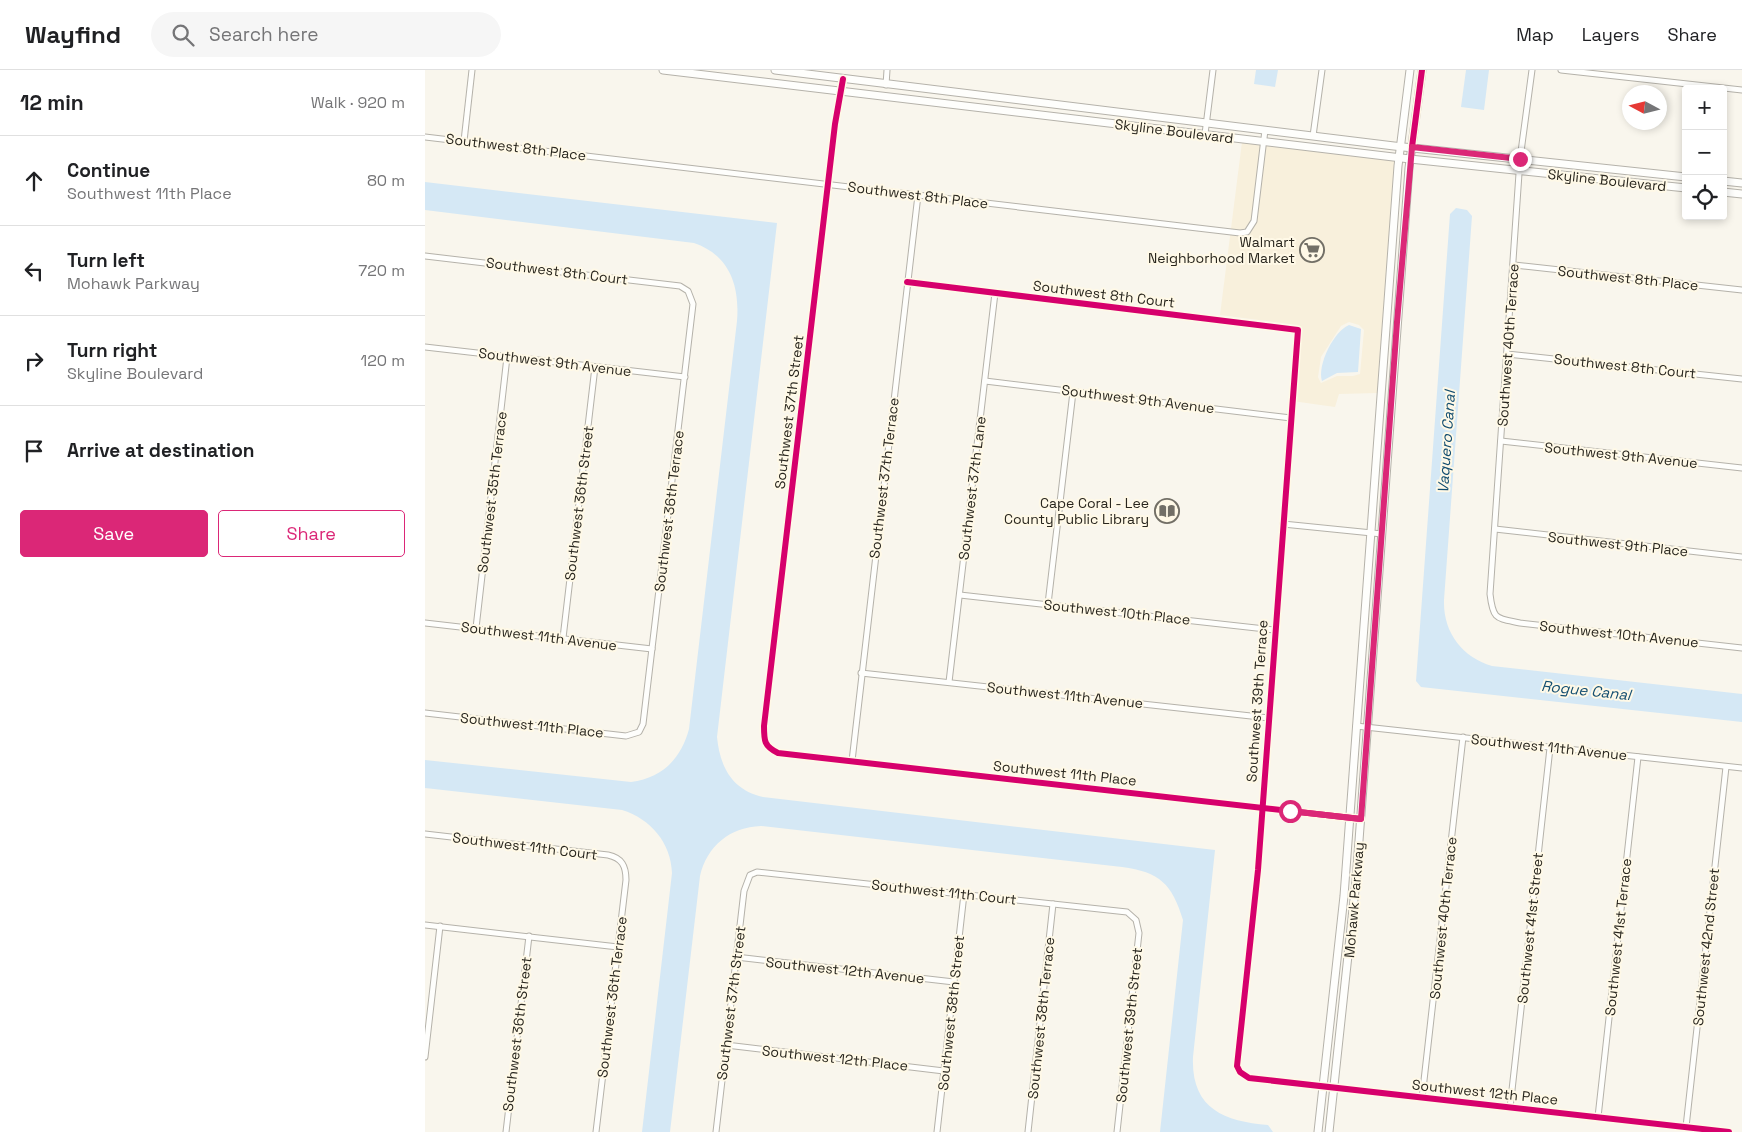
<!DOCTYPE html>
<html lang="en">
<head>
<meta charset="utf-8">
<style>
  :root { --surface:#fff; --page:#f6f6f6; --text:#202124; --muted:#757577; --line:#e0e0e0; --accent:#db2777 }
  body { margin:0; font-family:"Space Grotesk",sans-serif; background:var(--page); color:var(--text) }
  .controls { position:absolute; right:15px; top:15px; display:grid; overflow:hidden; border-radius:5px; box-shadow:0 2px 8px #0003 }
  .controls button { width:45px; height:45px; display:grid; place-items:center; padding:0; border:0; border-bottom:1px solid var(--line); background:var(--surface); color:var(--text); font:25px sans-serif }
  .compass { position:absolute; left:1197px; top:15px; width:45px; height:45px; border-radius:50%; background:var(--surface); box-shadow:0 2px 8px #0003; rotate:277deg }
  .stop { position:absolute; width:15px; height:15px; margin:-11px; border:4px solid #db2777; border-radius:50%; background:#fff }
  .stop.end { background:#db2777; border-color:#fff; box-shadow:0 1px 5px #0008 }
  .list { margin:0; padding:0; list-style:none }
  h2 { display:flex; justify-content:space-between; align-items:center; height:65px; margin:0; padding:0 20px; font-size:21px }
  h2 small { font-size:16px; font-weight:400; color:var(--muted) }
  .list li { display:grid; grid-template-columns:32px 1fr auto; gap:15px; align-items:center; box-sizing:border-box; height:90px; padding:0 20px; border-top:1px solid var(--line) }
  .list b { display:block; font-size:19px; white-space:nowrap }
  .list p { margin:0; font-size:16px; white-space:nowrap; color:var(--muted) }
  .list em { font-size:16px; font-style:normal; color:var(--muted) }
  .actions { display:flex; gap:10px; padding:15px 20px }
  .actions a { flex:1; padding:11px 0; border:1px solid var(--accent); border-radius:5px; text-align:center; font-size:18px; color:var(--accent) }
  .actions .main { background:var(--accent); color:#fff }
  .icon { flex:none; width:28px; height:28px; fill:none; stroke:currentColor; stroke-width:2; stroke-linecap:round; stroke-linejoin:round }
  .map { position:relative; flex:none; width:1317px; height:1062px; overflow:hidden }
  header { display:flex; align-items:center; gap:30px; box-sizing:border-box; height:70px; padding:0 25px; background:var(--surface); border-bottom:1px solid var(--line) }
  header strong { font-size:24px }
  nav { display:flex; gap:28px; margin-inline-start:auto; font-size:18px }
  .search { width:350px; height:45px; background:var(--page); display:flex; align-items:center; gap:12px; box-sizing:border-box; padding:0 18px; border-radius:28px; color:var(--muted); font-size:19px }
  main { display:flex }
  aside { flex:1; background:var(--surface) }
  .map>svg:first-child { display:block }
</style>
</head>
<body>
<header>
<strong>Wayfind</strong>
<div class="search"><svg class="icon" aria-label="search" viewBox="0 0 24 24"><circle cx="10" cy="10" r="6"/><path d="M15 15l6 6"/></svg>Search here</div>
<nav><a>Map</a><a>Layers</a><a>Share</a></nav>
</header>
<main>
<aside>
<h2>12 min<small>Walk · 920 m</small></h2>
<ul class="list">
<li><svg class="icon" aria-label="ahead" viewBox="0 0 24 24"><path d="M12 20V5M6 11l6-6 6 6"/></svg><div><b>Continue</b><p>Southwest 11th Place</p></div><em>80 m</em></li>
<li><svg class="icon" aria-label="left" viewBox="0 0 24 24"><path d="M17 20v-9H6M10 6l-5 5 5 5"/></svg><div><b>Turn left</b><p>Mohawk Parkway</p></div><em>720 m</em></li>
<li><svg class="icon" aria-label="right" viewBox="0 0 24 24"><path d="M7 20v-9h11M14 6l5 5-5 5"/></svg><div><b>Turn right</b><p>Skyline Boulevard</p></div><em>120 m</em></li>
<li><svg class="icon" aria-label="arrive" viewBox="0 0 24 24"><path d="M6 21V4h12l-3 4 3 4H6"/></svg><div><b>Arrive at destination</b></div></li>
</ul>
<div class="actions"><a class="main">Save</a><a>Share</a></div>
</aside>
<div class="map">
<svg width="1317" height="1062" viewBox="0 0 1317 1062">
  <rect width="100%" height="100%" fill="#f9f6ed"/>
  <!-- built -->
  <path fill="#f8f0dc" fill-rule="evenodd" d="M817,72l153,18 -17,233 -39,1 -4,13 -43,-6 5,-76 -77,-10zM924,252l10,3 5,5 -4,44 -7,2h-16l-16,7 -3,-6 3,-20 20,-31z"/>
  <!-- water -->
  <g fill="#d5e8f5">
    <polygon points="831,0 853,0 850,17 829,14"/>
    <polygon points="1041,0 1064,0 1059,40 1036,37"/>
    <path d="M0,112l352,41 -60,514c3,30 15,53 46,60l452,53 -22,207c-2,51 30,64 75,68l5,7h-113l23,-212c-11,-36 -23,-48 -61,-53l-361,-41c-31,1 -54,20 -61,50l-30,256h-28l30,-259c-1,-30 -21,-54 -50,-63l-197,-22v-28l206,22c31,-4 50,-23 58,-53l48,-408c3,-36 -8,-66 -43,-78l-269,-33z"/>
    <path d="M1031,138l11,2 5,6 -28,384c-1,32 18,57 48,66l250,28v28l-321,-35 -5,-6 34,-467z"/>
    <path d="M924,255l12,4 -3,43 -21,1 -15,8c-5,-16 12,-50 27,-56z"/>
  </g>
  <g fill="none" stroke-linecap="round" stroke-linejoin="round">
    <defs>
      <g id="minor">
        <path d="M1107,0l-12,89 -30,435c3,26 6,24 30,29l222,25"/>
        <polyline points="1136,0 1317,20"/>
        <path d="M418,9l-8,45 -71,602c0,15 0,20 14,27l583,66"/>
        <polyline points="461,15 462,0"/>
        <polyline points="780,64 788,0"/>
        <polyline points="888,66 897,0"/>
        <polyline points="0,67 815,163 822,162 829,151 840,60"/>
        <polyline points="39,71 47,0"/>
        <polyline points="0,186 255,216 263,221 268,234 218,654 214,662 201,666 0,643"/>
        <polyline points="1089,195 1317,220"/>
        <polyline points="482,212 873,260 833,800 812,996 815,1002 824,1008 1304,1062"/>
        <polyline points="0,277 260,307"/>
        <polyline points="1082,284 1317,309"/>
        <polyline points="560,311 866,348"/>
        <polyline points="1076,371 1317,398"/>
        <polyline points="858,454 957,464"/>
        <polyline points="1070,459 1317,487"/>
        <polyline points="535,525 850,560"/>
        <polyline points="623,534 648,322"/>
        <polyline points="0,553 227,579"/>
        <polyline points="51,558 82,287"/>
        <polyline points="138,568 170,297"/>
        <polyline points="436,603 844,648"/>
        <polyline points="524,612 570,223"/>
        <polyline points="931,656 1317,698"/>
        <polyline points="427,691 493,125"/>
        <path d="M0,764l183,21c14,3 18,11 18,25l-30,252"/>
        <polyline points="0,855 193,877"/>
        <polyline points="311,887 529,912"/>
        <polyline points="301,975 519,1001"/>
        <polyline points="0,987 15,856"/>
        <polyline points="997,1028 1038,667"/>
        <polyline points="1085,1038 1125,678"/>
        <polyline points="1173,1047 1213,687"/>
        <polyline points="1261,1057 1301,697"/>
        <polyline points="81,1062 104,866"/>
        <polyline points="291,1062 319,821 325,805 332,802 702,842 711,850 714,863 692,1062"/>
        <polyline points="512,1062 539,824"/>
        <polyline points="603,1062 628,834"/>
      </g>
      <g id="tertiary">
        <polyline points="238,0 985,89 1261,118"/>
        <polyline points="350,0 969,76 1261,107"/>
        <polyline points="1298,111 1317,113"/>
        <polyline points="1298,122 1317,124"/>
        <polyline points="893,1062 919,826 973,96 985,0"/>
        <polyline points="904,1062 931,811 984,98 997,0"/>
      </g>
    </defs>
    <!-- minor casing -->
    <use href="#minor" stroke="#b5b2aa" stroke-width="7"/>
    <!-- tertiary casing -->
    <use href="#tertiary" stroke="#b5b2aa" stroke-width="9"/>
    <!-- minor -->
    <use href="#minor" stroke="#fefefc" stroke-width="5"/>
    <!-- tertiary -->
    <use href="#tertiary" stroke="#fefefc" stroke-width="7"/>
    <defs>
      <g id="cycleway">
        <path d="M418,9l-8,45 -71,602c0,15 0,20 14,27l583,66"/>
        <polyline points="987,77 997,0"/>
        <polyline points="482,212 873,260 833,800 812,996 815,1002 824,1008 1304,1062"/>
      </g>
    </defs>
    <!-- cycleway casing -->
    <use href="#cycleway" stroke="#fff9e7" stroke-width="9"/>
    <!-- cycleway -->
    <use href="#cycleway" stroke="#d6006c" stroke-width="6"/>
  </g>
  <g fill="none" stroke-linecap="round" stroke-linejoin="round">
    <!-- route -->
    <polyline stroke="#db2777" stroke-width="6" points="865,741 936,749 972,252 987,77 1095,89"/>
  </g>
  <!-- icons -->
  <defs>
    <symbol id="supermarket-ring" viewBox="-11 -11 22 22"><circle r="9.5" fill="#fff9e7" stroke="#726f66" stroke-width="1.5"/><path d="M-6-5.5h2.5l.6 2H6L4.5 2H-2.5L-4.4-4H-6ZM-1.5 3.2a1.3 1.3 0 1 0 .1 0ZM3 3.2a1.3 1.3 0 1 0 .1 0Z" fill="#726f66"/></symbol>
    <symbol id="library-ring" viewBox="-11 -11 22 22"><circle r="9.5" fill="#fff9e7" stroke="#726f66" stroke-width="1.5"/><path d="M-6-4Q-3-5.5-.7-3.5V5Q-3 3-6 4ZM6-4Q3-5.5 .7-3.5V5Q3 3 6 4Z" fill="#726f66"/></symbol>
  </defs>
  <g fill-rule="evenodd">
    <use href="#supermarket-ring" x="873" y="166" width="28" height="28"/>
    <use href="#library-ring" x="728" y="427" width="28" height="28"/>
  </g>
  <g text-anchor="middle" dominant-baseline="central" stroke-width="4" stroke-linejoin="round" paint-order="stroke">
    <!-- street labels -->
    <g font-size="14" fill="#29261e" stroke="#fff9e7">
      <text transform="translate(749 61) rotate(7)">Skyline Boulevard</text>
      <text transform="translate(91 77) rotate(7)">Southwest 8th Place</text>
      <text transform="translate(1182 110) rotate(6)">Skyline Boulevard</text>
      <text transform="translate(493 125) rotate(7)">Southwest 8th Place</text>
      <text transform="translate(132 201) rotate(7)">Southwest 8th Court</text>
      <text transform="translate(1203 208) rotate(6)">Southwest 8th Place</text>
      <text transform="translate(679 224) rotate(7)">Southwest 8th Court</text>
      <text transform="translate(1083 275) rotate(-86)">Southwest 40th Terrace</text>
      <text transform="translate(130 292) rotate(7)">Southwest 9th Avenue</text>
      <text transform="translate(1200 296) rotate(6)">Southwest 8th Court</text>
      <text transform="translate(713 329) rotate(7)">Southwest 9th Avenue</text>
      <text transform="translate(364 342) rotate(-83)">Southwest 37th Street</text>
      <text transform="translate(1196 385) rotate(6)">Southwest 9th Avenue</text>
      <text transform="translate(459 408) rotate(-83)">Southwest 37th Terrace</text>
      <text transform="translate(547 418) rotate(-83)">Southwest 37th Lane</text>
      <text transform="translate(67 422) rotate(-83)">Southwest 35th Terrace</text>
      <text transform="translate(154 433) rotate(-83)">Southwest 36th Street</text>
      <text transform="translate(244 441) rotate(-83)">Southwest 36th Terrace</text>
      <text transform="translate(1193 474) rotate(6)">Southwest 9th Place</text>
      <text transform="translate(692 542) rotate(6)">Southwest 10th Place</text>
      <text transform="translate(1194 564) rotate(6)">Southwest 10th Avenue</text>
      <text transform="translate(114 566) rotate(7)">Southwest 11th Avenue</text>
      <text transform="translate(640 625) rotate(6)">Southwest 11th Avenue</text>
      <text transform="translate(832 631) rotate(-86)">Southwest 39th Terrace</text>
      <text transform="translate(107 655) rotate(6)">Southwest 11th Place</text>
      <text transform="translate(1124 677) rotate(6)">Southwest 11th Avenue</text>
      <text transform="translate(640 703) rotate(6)">Southwest 11th Place</text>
      <text transform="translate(100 776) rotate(7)">Southwest 11th Court</text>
      <text transform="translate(519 822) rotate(6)">Southwest 11th Court</text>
      <text transform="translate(929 830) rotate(-85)">Mohawk Parkway</text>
      <text transform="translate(1018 848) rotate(-84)">Southwest 40th Terrace</text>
      <text transform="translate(1105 858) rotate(-84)">Southwest 41st Street</text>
      <text transform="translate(1193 867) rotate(-84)">Southwest 41st Terrace</text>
      <text transform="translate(1281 877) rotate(-84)">Southwest 42nd Street</text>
      <text transform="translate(420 900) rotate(6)">Southwest 12th Avenue</text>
      <text transform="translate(187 927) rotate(-83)">Southwest 36th Terrace</text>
      <text transform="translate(306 933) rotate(-83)">Southwest 37th Street</text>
      <text transform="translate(526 943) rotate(-84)">Southwest 38th Street</text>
      <text transform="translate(616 948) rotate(-84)">Southwest 38th Terrace</text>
      <text transform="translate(704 955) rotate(-84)">Southwest 39th Street</text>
      <text transform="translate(92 964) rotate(-83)">Southwest 36th Street</text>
      <text transform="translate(410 988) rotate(6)">Southwest 12th Place</text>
      <text transform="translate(1060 1022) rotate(6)">Southwest 12th Place</text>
    </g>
    <!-- poi labels -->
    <g font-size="14" fill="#29261e" stroke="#fff9e7" text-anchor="end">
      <text x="870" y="172">Walmart<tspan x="870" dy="16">Neighborhood Market</tspan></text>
      <text x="724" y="433">Cape Coral - Lee<tspan x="724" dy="16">County Public Library</tspan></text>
    </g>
    <!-- water labels -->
    <g font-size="15" font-style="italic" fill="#124d70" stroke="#fff9e7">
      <text transform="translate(1021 372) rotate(-86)">Vaquero Canal</text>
      <text transform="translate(1161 620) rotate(6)">Rogue Canal</text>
    </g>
  </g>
</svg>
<div class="controls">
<button>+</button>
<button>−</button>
<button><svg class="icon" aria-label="locate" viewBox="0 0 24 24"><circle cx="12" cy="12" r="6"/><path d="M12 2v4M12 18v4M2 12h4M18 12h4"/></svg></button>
</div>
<svg class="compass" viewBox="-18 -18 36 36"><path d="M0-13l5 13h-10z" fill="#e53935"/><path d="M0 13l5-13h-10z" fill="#757577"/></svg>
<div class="stop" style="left:865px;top:741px"></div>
<div class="stop end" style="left:1095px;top:89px"></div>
</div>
</main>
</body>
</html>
